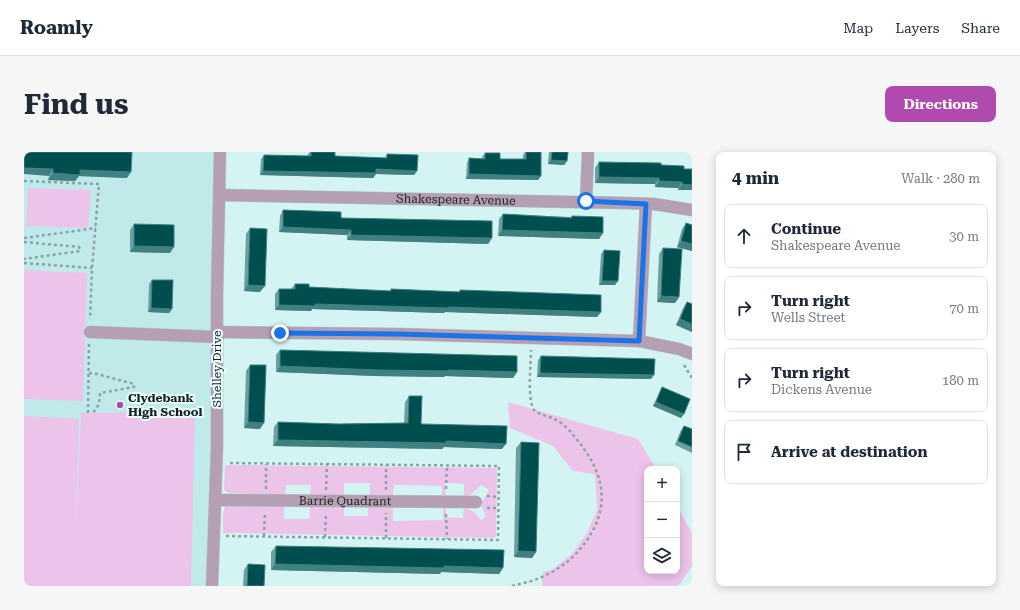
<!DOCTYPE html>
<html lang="en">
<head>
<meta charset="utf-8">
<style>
  :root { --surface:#fff; --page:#f6f6f7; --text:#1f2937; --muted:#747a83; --line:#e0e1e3; --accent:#b14aae }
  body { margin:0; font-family:"Roboto Serif",serif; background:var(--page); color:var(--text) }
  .controls { position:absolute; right:12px; bottom:12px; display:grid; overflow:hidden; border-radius:8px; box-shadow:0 2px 10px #0003 }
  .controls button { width:36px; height:36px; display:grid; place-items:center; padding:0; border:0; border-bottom:1px solid var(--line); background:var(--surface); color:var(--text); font:20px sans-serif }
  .stop { position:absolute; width:12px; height:12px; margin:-9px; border:3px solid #1a73e8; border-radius:50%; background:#fff }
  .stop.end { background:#1a73e8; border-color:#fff; box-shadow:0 1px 4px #0008 }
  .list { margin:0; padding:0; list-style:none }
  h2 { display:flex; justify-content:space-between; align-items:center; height:52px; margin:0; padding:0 16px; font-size:17px }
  h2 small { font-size:13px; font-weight:400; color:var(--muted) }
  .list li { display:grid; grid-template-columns:26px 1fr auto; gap:12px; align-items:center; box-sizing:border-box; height:64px; margin:0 8px 8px; padding:0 8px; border:1px solid var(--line); border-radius:8px }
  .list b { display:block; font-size:15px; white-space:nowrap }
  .list p { margin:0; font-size:13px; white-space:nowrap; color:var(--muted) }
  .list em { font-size:13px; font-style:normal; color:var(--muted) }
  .icon { flex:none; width:22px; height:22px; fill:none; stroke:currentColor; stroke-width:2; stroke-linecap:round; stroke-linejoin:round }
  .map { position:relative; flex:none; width:668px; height:434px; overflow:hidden; border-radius:8px }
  header { display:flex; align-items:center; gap:24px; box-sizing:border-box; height:56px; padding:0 20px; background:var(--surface); border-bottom:1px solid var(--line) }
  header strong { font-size:19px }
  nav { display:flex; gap:22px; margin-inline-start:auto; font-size:14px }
  .intro { display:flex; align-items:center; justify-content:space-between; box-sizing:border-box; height:96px; padding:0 24px }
  h1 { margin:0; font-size:28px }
  .button { padding:10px 18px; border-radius:8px; background:var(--accent); color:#fff; font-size:14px; font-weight:700 }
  main { display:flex; gap:24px; padding:0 24px }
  aside { flex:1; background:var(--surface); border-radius:8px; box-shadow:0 2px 10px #0003 }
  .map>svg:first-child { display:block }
</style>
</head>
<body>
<header>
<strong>Roamly</strong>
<nav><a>Map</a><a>Layers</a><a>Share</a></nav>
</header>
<div class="intro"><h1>Find us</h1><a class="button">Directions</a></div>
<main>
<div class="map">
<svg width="668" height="434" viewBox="0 0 668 434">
  <rect width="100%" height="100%" fill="#d4f4f3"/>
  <!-- built -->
  <polygon fill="#c0eae9" points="0,0 196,0 188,434 0,434"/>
  <!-- green -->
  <g fill="#ecc3e9">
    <polygon points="4,36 67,38 64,76 2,74"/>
    <polygon points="0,118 63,121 59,249 0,247"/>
    <polygon points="484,250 614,287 632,317 623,317 623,419 653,419 653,354 668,381 668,414 656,432 652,434 518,434 519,420 528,418 548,402 563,381 573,358 571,322 549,319 529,294 486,276"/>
    <polygon points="171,260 167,434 0,434 0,264 55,267 52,383 57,261"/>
    <polygon points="201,313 471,316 473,318 472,384 470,386 199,381 199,362 201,354 205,352 260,353 260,367 285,367 286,354 320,354 320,364 344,364 344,354 369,354 369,369 419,368 419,355 422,355 422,365 439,366 440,355 450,360 457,368 462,364 457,352 465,338 457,333 446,343 440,345 440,332 421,331 422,346 418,345 418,334 370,333 369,344 346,344 346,331 320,331 320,343 286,343 287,333 262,333 261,343 205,341 200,338"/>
  </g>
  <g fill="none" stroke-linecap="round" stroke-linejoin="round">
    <defs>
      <g id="minor">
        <path id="s1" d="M196,43l406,8 28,1 38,6"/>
        <polyline points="562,49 564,0"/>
        <polyline points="66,180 194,185"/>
        <polyline points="193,180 373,182 615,189 655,197 668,202"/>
        <polyline points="615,189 622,52"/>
        <path id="s2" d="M191,348l261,2"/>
        <polyline points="188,434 193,295 193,143 196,0"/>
      </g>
    </defs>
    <!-- minor casing -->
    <use href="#minor" stroke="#b2cecd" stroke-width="13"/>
    <!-- path -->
    <g stroke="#8ba3a3" stroke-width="2.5" stroke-dasharray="3 3" stroke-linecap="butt">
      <polyline points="0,29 75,32 68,116 66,167"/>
      <polyline points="0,86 72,76"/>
      <polyline points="0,90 55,95 56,99 0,107"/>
      <polyline points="0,111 68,116"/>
      <polyline points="660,213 668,226"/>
      <polyline points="65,221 73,222 110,232 110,235 76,241 75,252 69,261"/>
      <polyline points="64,261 65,192"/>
      <polyline points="242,337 242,312"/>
      <polyline points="422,337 423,314"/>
      <polyline points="302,338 303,312"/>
      <polyline points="362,338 362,313"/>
      <polyline points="463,344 475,345"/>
      <polyline points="463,356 475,356"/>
      <polyline points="422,362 423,387"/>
      <polyline points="202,384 474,388 475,314 205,311"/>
      <polyline points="240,384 241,360"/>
      <polyline points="301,385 302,361"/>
      <polyline points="362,386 362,361"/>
      <path d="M488,434c11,-3 22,-5 32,-10 18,-8 33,-21 43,-36 26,-38 15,-71 -13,-104 -4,-6 -12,-13 -18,-16 -6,-4 -17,-5 -22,-10 -7,-10 -3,-47 -3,-60"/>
    </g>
    <!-- minor -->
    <use href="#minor" stroke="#b59fb3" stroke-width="12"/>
  </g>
  <!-- wall -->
  <g fill="#6aa1a0">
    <polygon points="0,0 103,26 55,24 51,29 24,28 25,24"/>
    <polygon points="286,0 311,0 311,4 361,6 363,2 393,19 390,23 352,22 349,26 236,23 237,7 240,3 284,4 284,2"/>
    <polygon points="501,0 517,0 517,24 514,28 442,27 443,11 445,6 458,7 458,5 461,1 476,7 499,7 499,3"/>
    <polygon points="525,0 544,0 543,9 540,13 524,12"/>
    <polygon points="575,10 637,13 660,17 668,17 668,38 654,38 654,36 631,35 631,32 571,31 571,16"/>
    <polygon points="259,58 317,66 468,86 464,92 323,88 323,83 255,80 256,64"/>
    <polygon points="479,62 547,65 548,64 579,81 575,87 474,84 475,67"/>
    <polygon points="662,71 668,73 668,99 653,95 658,77"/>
    <polygon points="110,72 146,101 106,100 106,78"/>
    <polygon points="226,76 236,140 220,139 222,82"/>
    <polygon points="639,96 655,145 651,151 633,150 635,102"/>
    <polygon points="580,98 591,133 575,133 577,102"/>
    <polygon points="128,128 148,157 145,161 124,160 125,132"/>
    <polygon points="271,132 285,135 366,139 367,137 435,140 436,138 577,160 573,165 421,160 420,161 288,157 287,159 251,158 251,142 255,137 267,137"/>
    <polygon points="663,150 668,152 668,180 652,173 659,156"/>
    <polygon points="256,198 493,220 489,226 421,224 420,225 351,224 252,220 252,203"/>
    <polygon points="517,204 627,227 513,225 514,208"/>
    <polygon points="226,213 236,277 220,276 222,219"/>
    <polygon points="638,235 657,266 629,254 636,239"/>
    <polygon points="385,244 397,272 478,297 420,295 418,297 249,294 250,275 254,270 314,272 380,271 381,250"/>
    <polygon points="660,274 668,277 668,301 651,293 657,278"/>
    <polygon points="497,290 512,400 508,406 490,405 492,296"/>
    <polygon points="252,394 479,416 475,422 417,420 416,422 247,418 247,400"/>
    <polygon points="224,412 240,434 219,434 220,418"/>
  </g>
  <!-- shaded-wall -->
  <g fill="#408080">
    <polygon points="527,8 543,9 540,13 524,12"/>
    <polygon points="0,16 29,17 25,24 0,22"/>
    <polygon points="352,17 393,19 390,23 352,22 349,26 236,23 239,19"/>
    <polygon points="56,18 107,20 103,26 55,24 51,29 24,28 29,21"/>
    <polygon points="445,22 517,24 514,28 442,27"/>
    <polygon points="575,25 635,26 631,32 571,31"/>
    <polygon points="635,29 658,30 654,36 631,35"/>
    <polygon points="658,32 668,33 668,38 654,38"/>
    <polygon points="259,75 327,78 323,83 255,80"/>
    <polygon points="478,78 579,81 575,87 474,84"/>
    <polygon points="327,83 468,86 464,92 323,88"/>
    <polygon points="657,89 668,92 668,99 653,95"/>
    <polygon points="110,94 150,95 146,101 106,100"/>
    <polygon points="578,129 594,129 591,133 575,133"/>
    <polygon points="224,133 241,134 236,140 220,139"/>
    <polygon points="637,144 655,145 651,151 633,150"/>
    <polygon points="291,152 424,155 577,160 573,165 421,160 420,161 288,157 287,159 251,158 255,153"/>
    <polygon points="127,156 148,157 145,161 124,160"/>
    <polygon points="656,167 668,172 668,180 652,173"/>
    <polygon points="256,214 424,218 493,220 489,226 421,224 420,225 351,224 252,220"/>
    <polygon points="516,221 630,223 627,227 513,225"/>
    <polygon points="632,250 660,262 657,266 629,254"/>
    <polygon points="224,270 240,271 236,277 220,276"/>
    <polygon points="254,288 422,289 482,292 478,297 420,295 418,297 249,294"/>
    <polygon points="494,399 512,400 508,406 490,405"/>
    <polygon points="251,412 420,414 479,416 475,422 417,420 416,422 247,418"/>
  </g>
  <!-- building -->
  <g fill="#004e4e" stroke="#408080">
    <polygon points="0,0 108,0 107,20 56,18 56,23 29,21 29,17 0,16"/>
    <polygon points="287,0 311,0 311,4 363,6 363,2 394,3 393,19 352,17 352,21 239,19 240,3 287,4"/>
    <polygon points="502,0 517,0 517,24 445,22 445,6 461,7 461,1 476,1 476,7 502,7"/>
    <polygon points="528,0 544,0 543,9 527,8"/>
    <polygon points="575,10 637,11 637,13 660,14 660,17 668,17 668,33 658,32 658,30 635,29 635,26 575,25"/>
    <polygon points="259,58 317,60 317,66 468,69 468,86 327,83 327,78 259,75"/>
    <polygon points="479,62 548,66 548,64 579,65 579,81 478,78"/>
    <polygon points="662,71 668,73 668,92 657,89"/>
    <polygon points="110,72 150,73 150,95 110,94"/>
    <polygon points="226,76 243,77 241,134 224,133"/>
    <polygon points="639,96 658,97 655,145 637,144"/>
    <polygon points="580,98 596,99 594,129 578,129"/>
    <polygon points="128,128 149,128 148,157 127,156"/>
    <polygon points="271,132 285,132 285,135 367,139 367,137 436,140 436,138 577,143 577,160 424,155 424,156 291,152 291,154 255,153 255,137 271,137"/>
    <polygon points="663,150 668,152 668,172 656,167"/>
    <polygon points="256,198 493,204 493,220 424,218 424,219 355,218 256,214"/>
    <polygon points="517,204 631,207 630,223 516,221"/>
    <polygon points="226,213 242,213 240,271 224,270"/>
    <polygon points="638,235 666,247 660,262 632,250"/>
    <polygon points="385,244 398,244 397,272 483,274 482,292 422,289 422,291 254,288 254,270 314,272 384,271"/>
    <polygon points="660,274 668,277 668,295 654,289"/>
    <polygon points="497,290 515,291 512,400 494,399"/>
    <polygon points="252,394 480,398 479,416 420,414 420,416 251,412"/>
    <polygon points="224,412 241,413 240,434 223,434"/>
  </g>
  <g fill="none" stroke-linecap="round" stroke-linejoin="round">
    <!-- route -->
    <polyline stroke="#1a73e8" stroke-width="5" points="256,181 373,182 615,189 622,52 562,49"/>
  </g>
  <!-- markers -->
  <circle fill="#b14aae" stroke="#ebfefe" stroke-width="1.5" cx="96" cy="253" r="4"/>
  <g text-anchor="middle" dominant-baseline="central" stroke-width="4" stroke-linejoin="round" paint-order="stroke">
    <!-- street labels -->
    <g font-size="12" fill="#162121" stroke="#ebfefe">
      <text stroke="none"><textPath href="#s1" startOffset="236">Shakespeare Avenue</textPath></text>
      <text transform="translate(193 217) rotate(-90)">Shelley Drive</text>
      <text stroke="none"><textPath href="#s2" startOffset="130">Barrie Quadrant</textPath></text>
    </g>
    <!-- poi labels -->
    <g font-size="12" font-weight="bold" fill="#162121" stroke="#ebfefe" text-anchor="start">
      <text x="104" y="246">Clydebank<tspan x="104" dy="14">High School</tspan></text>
    </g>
  </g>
</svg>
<div class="controls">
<button>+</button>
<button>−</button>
<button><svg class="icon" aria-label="layers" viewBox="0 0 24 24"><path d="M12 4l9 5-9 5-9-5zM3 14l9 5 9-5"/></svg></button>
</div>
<div class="stop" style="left:562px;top:49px"></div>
<div class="stop end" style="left:256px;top:181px"></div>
</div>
<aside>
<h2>4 min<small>Walk · 280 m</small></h2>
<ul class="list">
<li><svg class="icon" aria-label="ahead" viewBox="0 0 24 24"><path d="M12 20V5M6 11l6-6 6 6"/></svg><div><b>Continue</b><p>Shakespeare Avenue</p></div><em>30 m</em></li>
<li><svg class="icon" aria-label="right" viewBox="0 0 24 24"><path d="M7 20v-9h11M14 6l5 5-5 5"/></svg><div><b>Turn right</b><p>Wells Street</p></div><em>70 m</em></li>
<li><svg class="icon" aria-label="right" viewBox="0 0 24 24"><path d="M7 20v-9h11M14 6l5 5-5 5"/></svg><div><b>Turn right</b><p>Dickens Avenue</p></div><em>180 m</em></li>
<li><svg class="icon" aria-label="arrive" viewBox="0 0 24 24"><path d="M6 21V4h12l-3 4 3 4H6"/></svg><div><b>Arrive at destination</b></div></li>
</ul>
</aside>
</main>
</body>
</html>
